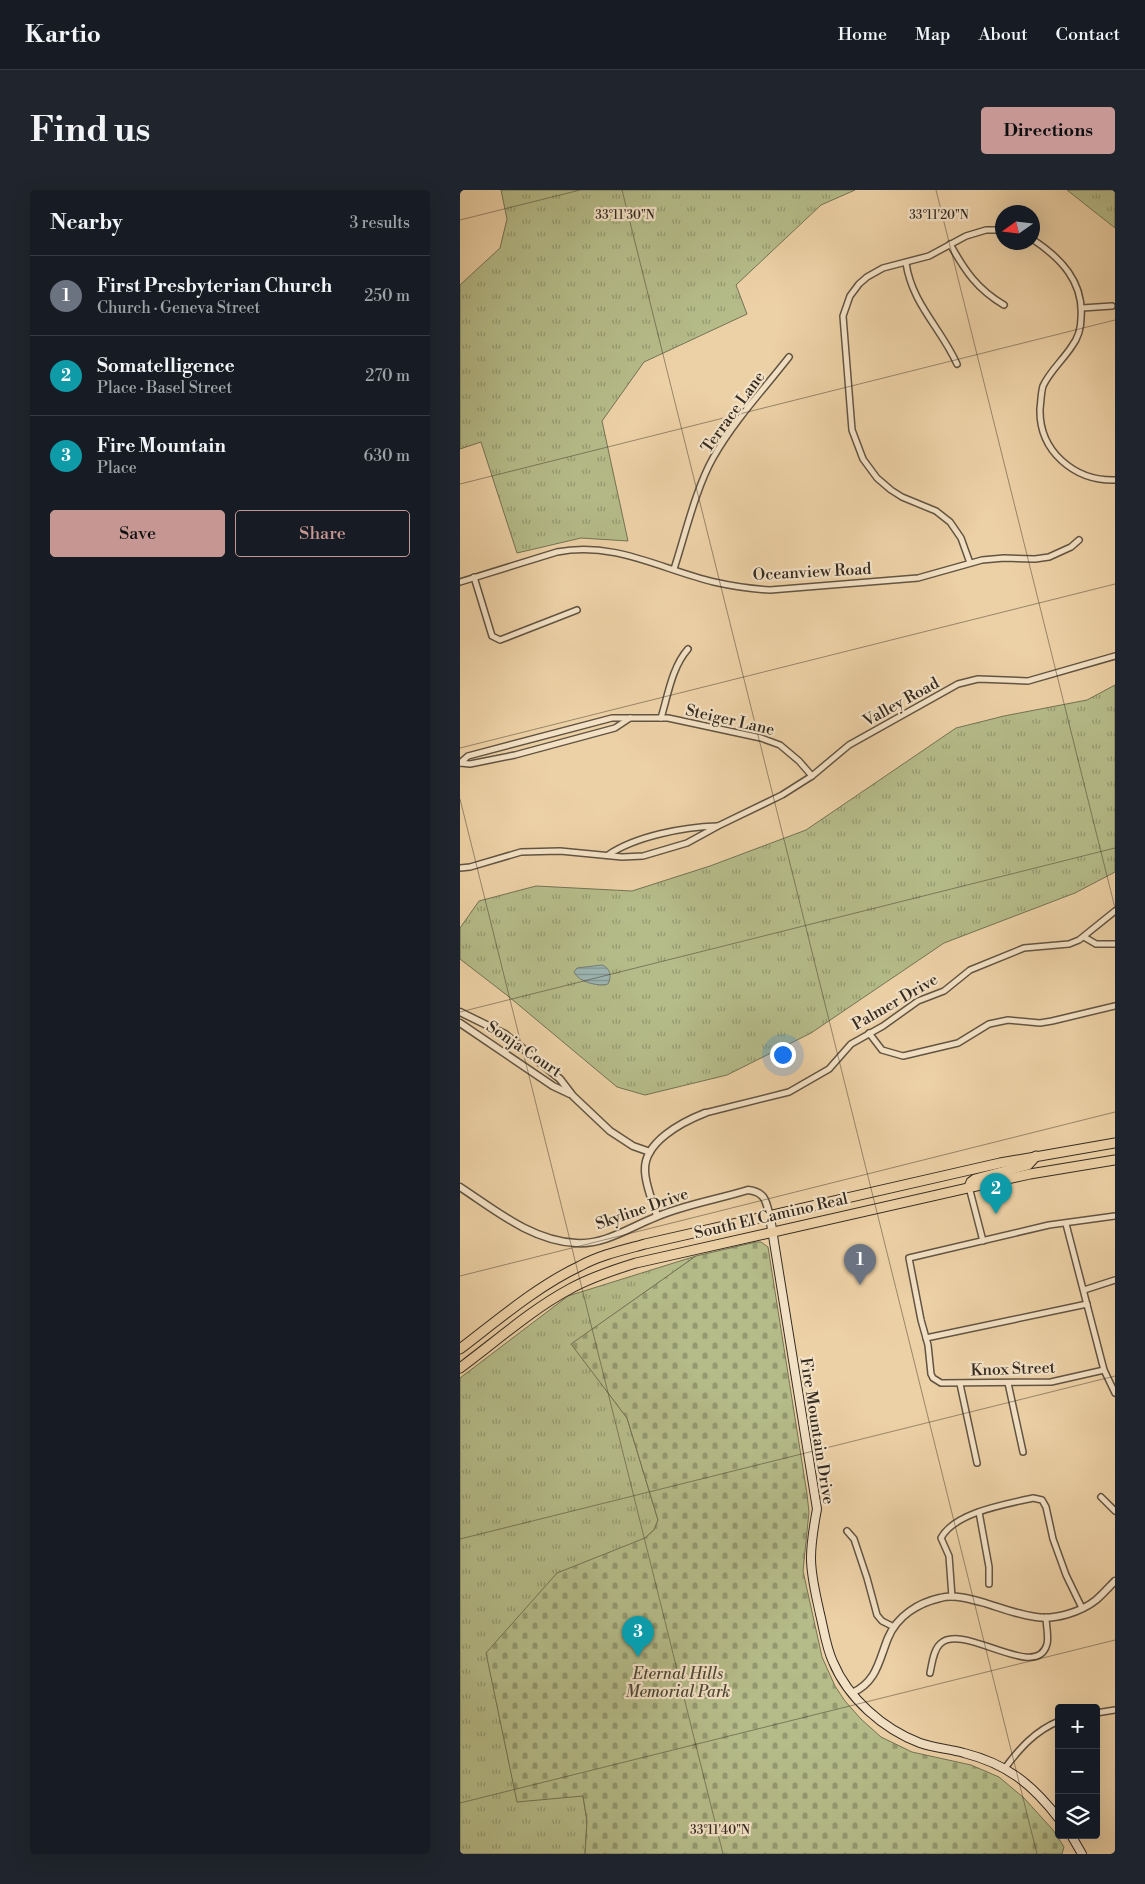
<!DOCTYPE html>
<html lang="en">
<head>
<meta charset="utf-8">
<style>
  :root { --surface:#171b24; --page:#20242c; --text:#f1f3f6; --muted:#9ea1a6; --line:#363941; --accent:#c59692 }
  body { margin:0; font-family:"Libre Bodoni",serif; background:var(--page); color:var(--text) }
  .controls { position:absolute; right:15px; bottom:15px; display:grid; overflow:hidden; border-radius:5px; box-shadow:0 5px 20px #0002 }
  .controls button { width:45px; height:45px; display:grid; place-items:center; padding:0; border:0; border-bottom:1px solid var(--line); background:var(--surface); color:var(--text); font:25px sans-serif }
  .compass { position:absolute; left:535px; top:15px; width:45px; height:45px; border-radius:50%; background:var(--surface); box-shadow:0 5px 20px #0002; rotate:256deg }
  .you { position:absolute; left:322px; top:864px; width:18px; height:18px; margin:-12px; border:4px solid #fff; border-radius:50%; background:#1a73e8; box-shadow:0 0 0 8px #1a73e833 }
  .badge { display:grid; place-items:center; width:32px; height:32px; border-radius:50%; background:var(--accent); color:#fff; font-size:16px; font-weight:700 }
  .pin { position:absolute; translate:-50% -41px; filter:drop-shadow(0 1px 2px #0008) }
  .pin::after { content:''; position:absolute; top:26px; width:18px; height:15px; background:inherit; clip-path:polygon(0 0,100% 0,50% 100%) }
  .list { margin:0; padding:0; list-style:none }
  h2 { display:flex; justify-content:space-between; align-items:center; height:65px; margin:0; padding:0 20px; font-size:21px }
  h2 small { font-size:16px; font-weight:400; color:var(--muted) }
  .list li { display:grid; grid-template-columns:32px 1fr auto; gap:15px; align-items:center; box-sizing:border-box; height:80px; padding:0 20px; border-top:1px solid var(--line) }
  .list b { display:block; font-size:19px; white-space:nowrap }
  .list p { margin:0; font-size:16px; white-space:nowrap; color:var(--muted) }
  .list em { font-size:16px; font-style:normal; color:var(--muted) }
  .actions { display:flex; gap:10px; padding:15px 20px }
  .actions a { flex:1; padding:11px 0; border:1px solid var(--accent); border-radius:5px; text-align:center; font-size:18px; color:var(--accent) }
  .actions .main { background:var(--accent); color:#111 }
  .icon { flex:none; width:28px; height:28px; fill:none; stroke:currentColor; stroke-width:2; stroke-linecap:round; stroke-linejoin:round }
  .map { position:relative; flex:none; width:655px; height:1664px; overflow:hidden; border-radius:5px }
  header { display:flex; align-items:center; gap:30px; box-sizing:border-box; height:70px; padding:0 25px; background:var(--surface); border-bottom:1px solid var(--line) }
  header strong { font-size:24px }
  nav { display:flex; gap:28px; margin-inline-start:auto; font-size:18px }
  .intro { display:flex; align-items:center; justify-content:space-between; box-sizing:border-box; height:120px; padding:0 30px }
  h1 { margin:0; font-size:35px }
  .button { padding:12px 22px; border-radius:5px; background:var(--accent); color:#111; font-size:18px; font-weight:700 }
  main { display:flex; gap:30px; padding:0 30px }
  aside { flex:1; background:var(--surface); border-radius:5px; box-shadow:0 5px 20px #0002 }
  .map>svg:first-child { display:block }
</style>
</head>
<body>
<header>
<strong>Kartio</strong>
<nav><a>Home</a><a>Map</a><a>About</a><a>Contact</a></nav>
</header>
<div class="intro"><h1>Find us</h1><a class="button">Directions</a></div>
<main>
<aside>
<h2>Nearby<small>3 results</small></h2>
<ul class="list">
<li><span class="badge" style="background:#6b7280">1</span><div><b>First Presbyterian Church</b><p>Church · Geneva Street</p></div><em>250 m</em></li>
<li><span class="badge" style="background:#0f9aa8">2</span><div><b>Somatelligence</b><p>Place · Basel Street</p></div><em>270 m</em></li>
<li><span class="badge" style="background:#0f9aa8">3</span><div><b>Fire Mountain</b><p>Place</p></div><em>630 m</em></li>
</ul>
<div class="actions"><a class="main">Save</a><a>Share</a></div>
</aside>
<div class="map">
<svg width="655" height="1664" viewBox="0 0 655 1664">
  <defs>
    <pattern id="grass-tufts" width="24" height="20" patternUnits="userSpaceOnUse" patternTransform="scale(1.25)"><rect width="24" height="20" fill="#b5bc89"/><path d="M3 7l-1-3M5 7V3M7 7l1-3M15 17l-1-3M17 17v-4M19 17l1-3" fill="none" stroke="#949970"/></pattern>
    <pattern id="cemetery-stones" width="16" height="16" patternUnits="userSpaceOnUse" patternTransform="scale(1.25)"><rect width="16" height="16" fill="#b5bc89"/><path d="M2 7V4a2 2 0 0 1 4 0v3zM10 15v-3a2 2 0 0 1 4 0v3z" fill="#949970"/></pattern>
    <pattern id="water-rules" width="6" height="5" patternUnits="userSpaceOnUse" patternTransform="scale(1.25)"><rect width="6" height="5" fill="#9db5b2"/><path d="M0 2.5h6" fill="none" stroke="#819390"/></pattern>
  </defs>
  <rect width="100%" height="100%" fill="#edd1a6"/>
  <filter id="stains"><feTurbulence type="fractalNoise" baseFrequency=".004" numOctaves="4"/><feColorMatrix values="0 0 0 0 .2 0 0 0 0 .09 0 0 0 0 .02 0 0 0 .5 -.17"/></filter>
  <radialGradient id="worn" r=".72"><stop offset=".6" stop-color="#630" stop-opacity="0"/><stop offset="1" stop-color="#630" stop-opacity=".3"/></radialGradient>
  <!-- grass -->
  <g fill="url(#grass-tufts)" stroke="#747355">
    <polygon points="41,0 395,0 361,15 276,95 287,124 184,172 142,231 168,351 121,348 57,363 21,252 0,259 0,95 40,58 47,29"/>
    <polygon points="607,0 655,0 655,38"/>
    <polygon points="655,495 655,682 615,703 484,753 351,843 267,885 185,905 157,897 48,806 0,769 0,738 19,711 76,696 172,701 250,676 346,640 496,538 544,526 627,510"/>
    <polygon points="236,1066 112,1154 167,1228 198,1330 194,1340 185,1348 123,1606 127,1631 125,1664 0,1664 0,1188 108,1106"/>
  </g>
  <!-- cemetery -->
  <polygon fill="url(#cemetery-stones)" stroke="#747355" points="296,1052 301,1052 308,1057 347,1304 349,1322 343,1381 362,1467 375,1496 385,1511 401,1529 421,1547 452,1562 511,1575 539,1587 564,1608 593,1640 604,1657 602,1664 125,1664 127,1631 123,1606 57,1612 26,1463 97,1383 185,1348 194,1340 198,1330 167,1228 111,1154 236,1066"/>
  <!-- water -->
  <path fill="url(#water-rules)" stroke="#737d78" d="M142,775c8,3 10,11 6,19 -9,3 -30,-2 -34,-12l3,-4z"/>
  <g fill="none" stroke-linecap="round" stroke-linejoin="round">
    <defs>
      <g id="minor">
        <path d="M572,49c29,19 52,43 49,79 0,10 -3,20 -9,28 -9,14 -22,25 -29,40 -2,7 -2,15 -3,23 -1,42 34,72 75,71"/>
        <path d="M490,54c15,27 27,45 54,61"/>
        <path d="M446,73c6,41 35,65 51,101"/>
        <polyline points="622,118 652,116"/>
        <polyline points="510,373 501,348 490,332 476,321 442,307 431,300 417,288 403,269 392,240 383,126 390,106 399,94 407,87 423,78 469,66 506,46 526,40 542,40"/>
        <path d="M214,379c11,-34 22,-81 39,-111 21,-37 51,-69 76,-101"/>
        <polyline points="14,387 32,446 40,450 117,420"/>
        <path d="M0,392l97,-30c58,-11 103,17 157,30 18,4 37,7 56,8l148,-12 64,-18 22,-2 31,1 14,-2 22,-10 8,-7"/>
        <path d="M201,528c7,-23 11,-51 27,-69"/>
        <polyline points="0,573 8,566 152,528 208,528 301,548 320,555 339,571 352,586"/>
        <polyline points="0,573 10,574 55,565 155,538 170,528"/>
        <path d="M148,665c28,-19 76,-28 109,-29"/>
        <polyline points="0,678 10,677 61,662 100,661 162,667 183,666 227,653 258,636 322,605 352,586 389,555 498,494 518,489 568,491 655,466"/>
        <polyline points="624,747 636,754 655,754"/>
        <polyline points="409,843 422,860 443,866 498,853 529,834 548,830 580,833 592,831 655,816"/>
        <polyline points="245,923 329,902 369,879 391,854 423,836 458,811 484,801 510,780 564,758 609,754 619,750 655,721"/>
        <polyline points="509,997 523,1051"/>
        <polyline points="606,1034 644,1180 655,1203"/>
        <polyline points="624,1100 655,1090"/>
        <polyline points="466,1148 627,1114"/>
        <polyline points="644,1180 591,1192 481,1193 473,1188 471,1184 468,1155 461,1130 449,1068 589,1035 655,1026"/>
        <polyline points="548,1193 563,1262"/>
        <polyline points="500,1194 517,1273"/>
        <polyline points="641,1307 655,1321"/>
        <polyline points="519,1322 529,1377 529,1394"/>
        <polyline points="387,1341 394,1349 407,1388 417,1425 422,1431 434,1437"/>
        <path d="M492,1407l-3,-41 -8,-18c14,-26 66,-34 92,-40l9,2 4,7 7,32 13,36 16,33"/>
        <path d="M470,1483c2,-9 3,-22 10,-29 22,-23 97,39 107,0 2,-7 -1,-19 -1,-27"/>
        <polyline points="636,1523 655,1520"/>
        <path d="M545,1578c15,-20 30,-37 54,-47"/>
      </g>
      <g id="tertiary">
        <polyline points="0,822 45,844 100,889 113,906 150,941 173,956 190,962"/>
        <polyline points="0,833 93,896 110,904"/>
        <path d="M0,997c35,23 72,54 116,56 29,2 54,-16 80,-26 27,-12 63,-18 92,-27 18,2 18,12 22,27"/>
        <path d="M197,1026c-4,-14 -12,-31 -12,-46 -1,-28 37,-48 60,-57"/>
        <path d="M392,1503c25,-11 27,-33 36,-55 9,-22 30,-35 52,-40 14,-4 31,1 45,5 16,5 34,12 51,14 19,3 45,-5 60,-17 7,-6 13,-13 19,-19"/>
      </g>
      <g id="secondary">
        <path d="M310,1027l47,292c-3,16 -6,32 -6,49 0,19 5,37 9,56 4,16 6,33 13,48 15,36 50,67 87,81 14,5 30,6 44,10 43,11 68,31 95,66"/>
        <polyline points="611,1645 622,1664"/>
      </g>
      <g id="primary">
        <polyline points="509,997 511,992 515,989 568,975 576,966"/>
        <path d="M0,1159c38,-29 76,-62 120,-83 20,-11 43,-16 65,-22l355,-81 115,-20"/>
        <path d="M0,1178c34,-25 71,-58 108,-78 21,-12 45,-20 68,-27l394,-89 85,-14"/>
      </g>
    </defs>
    <!-- minor casing -->
    <use href="#minor" stroke="#625442" stroke-width="8"/>
    <!-- tertiary casing -->
    <use href="#tertiary" stroke="#625442" stroke-width="9"/>
    <!-- secondary casing -->
    <use href="#secondary" stroke="#332a21" stroke-width="10"/>
    <!-- primary casing -->
    <use href="#primary" stroke="#332a21" stroke-width="11"/>
    <!-- minor -->
    <use href="#minor" stroke="#f3e1c5" stroke-width="5"/>
    <!-- tertiary -->
    <use href="#tertiary" stroke="#f3e1c5" stroke-width="6"/>
    <!-- secondary -->
    <use href="#secondary" stroke="#f3e1c5" stroke-width="8"/>
    <!-- primary -->
    <use href="#primary" stroke="#edd1a6" stroke-width="9"/>
  </g>
  <!-- ticks -->
  <path fill="none" stroke="#332a21" stroke-width="1" stroke-opacity="0.45" d="M162,0l415,1664M476,0l179,718M0,30l120,-30M0,294l655,-164M0,558l655,-164M0,609l263,1055M0,822l655,-164M0,1086l655,-164M0,1349l655,-163M0,1613l655,-163"/>
  <g text-anchor="middle" dominant-baseline="central" stroke-width="4.5" stroke-linejoin="round" paint-order="stroke">
    <!-- street labels -->
    <g font-size="16" fill="#332a21" stroke="#f3e1c5">
      <text transform="translate(273 222) rotate(-54)">Terrace Lane</text>
      <text transform="translate(352 382) rotate(-3)">Oceanview Road</text>
      <text transform="translate(441 512) rotate(-29)">Valley Road</text>
      <text transform="translate(270 530) rotate(13)">Steiger Lane</text>
      <text transform="translate(435 812) rotate(-30)">Palmer Drive</text>
      <text transform="translate(64 859) rotate(34)">Sonja Court</text>
      <text transform="translate(182 1019) rotate(-19)">Skyline Drive</text>
      <text transform="translate(311 1026) rotate(-13)">South El Camino Real</text>
      <text transform="translate(553 1179) rotate(-2)">Knox Street</text>
      <text transform="translate(357 1241) rotate(81)">Fire Mountain Drive</text>
    </g>
    <!-- park labels -->
    <g font-size="16" font-style="italic" fill="#4d4736" stroke="#f3e1c5">
      <text x="218" y="1484">Eternal Hills<tspan x="218" dy="18">Memorial Park</tspan></text>
    </g>
  </g>
  <g font-size="12" text-anchor="middle" fill="#332a21" stroke="#f3e1c5" stroke-width="4.5" stroke-linejoin="round" paint-order="stroke">
    <text x="165" y="29">33°11'30"N</text>
    <text x="479" y="29">33°11'20"N</text>
    <text x="260" y="1644">33°11'40"N</text>
  </g>
  <rect width="100%" height="100%" filter="url(#stains)"/>
  <rect width="100%" height="100%" fill="url(#worn)"/>
</svg>
<div class="controls">
<button>+</button>
<button>−</button>
<button><svg class="icon" aria-label="layers" viewBox="0 0 24 24"><path d="M12 4l9 5-9 5-9-5zM3 14l9 5 9-5"/></svg></button>
</div>
<svg class="compass" viewBox="-18 -18 36 36"><path d="M0-13l5 13h-10z" fill="#e53935"/><path d="M0 13l5-13h-10z" fill="#9ea1a6"/></svg>
<div class="you"></div>
<div class="pin badge" style="left:400px;top:1095px;background:#6b7280">1</div>
<div class="pin badge" style="left:536px;top:1024px;background:#0f9aa8">2</div>
<div class="pin badge" style="left:178px;top:1467px;background:#0f9aa8">3</div>
</div>
</main>
</body>
</html>
